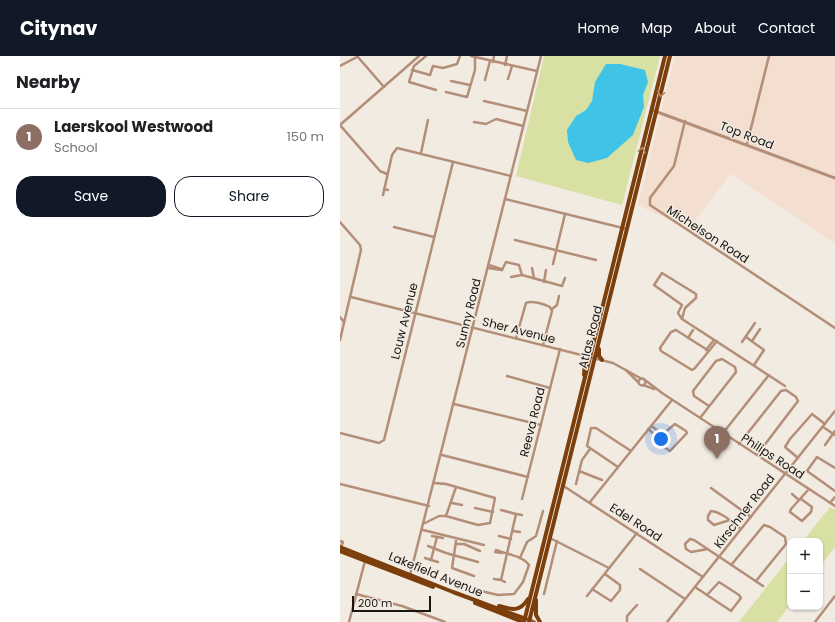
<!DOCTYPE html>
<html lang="en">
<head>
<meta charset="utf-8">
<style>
  :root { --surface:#fff; --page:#f6f6f6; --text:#202124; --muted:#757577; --line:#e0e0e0; --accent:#111827 }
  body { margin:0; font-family:Poppins,sans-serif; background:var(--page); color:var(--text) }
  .controls { position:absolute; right:12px; bottom:12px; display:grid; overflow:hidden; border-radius:8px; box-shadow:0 1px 3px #0004 }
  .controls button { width:36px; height:36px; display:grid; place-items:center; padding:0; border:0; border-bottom:1px solid var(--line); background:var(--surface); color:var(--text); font:20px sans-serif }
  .scale { position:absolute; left:12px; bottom:10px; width:79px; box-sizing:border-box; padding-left:4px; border:2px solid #181613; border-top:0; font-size:11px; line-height:14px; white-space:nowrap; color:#181613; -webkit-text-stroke:3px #f2ebe2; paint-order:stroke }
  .you { position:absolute; left:321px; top:383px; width:14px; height:14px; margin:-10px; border:3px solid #fff; border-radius:50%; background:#1a73e8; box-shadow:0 0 0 6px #1a73e833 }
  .badge { display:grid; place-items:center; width:26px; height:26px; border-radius:50%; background:var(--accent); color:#fff; font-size:13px; font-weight:700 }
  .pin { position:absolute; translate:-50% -33px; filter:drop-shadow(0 1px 2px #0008) }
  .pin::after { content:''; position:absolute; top:21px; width:14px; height:12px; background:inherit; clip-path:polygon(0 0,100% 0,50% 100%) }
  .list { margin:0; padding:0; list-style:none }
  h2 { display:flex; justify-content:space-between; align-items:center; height:52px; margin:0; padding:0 16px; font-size:17px }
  h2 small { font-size:13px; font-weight:400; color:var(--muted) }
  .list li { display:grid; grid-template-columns:26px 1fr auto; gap:12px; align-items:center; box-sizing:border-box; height:56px; padding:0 16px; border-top:1px solid var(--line) }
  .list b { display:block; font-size:15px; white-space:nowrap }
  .list p { margin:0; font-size:13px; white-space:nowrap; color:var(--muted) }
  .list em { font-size:13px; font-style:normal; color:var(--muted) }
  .actions { display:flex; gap:8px; padding:12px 16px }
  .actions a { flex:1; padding:9px 0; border:1px solid var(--accent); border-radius:16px; text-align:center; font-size:14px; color:var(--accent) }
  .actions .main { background:var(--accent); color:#fff }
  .map { position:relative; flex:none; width:495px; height:566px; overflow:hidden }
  header { display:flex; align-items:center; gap:24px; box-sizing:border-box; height:56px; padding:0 20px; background:var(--accent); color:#fff }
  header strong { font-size:19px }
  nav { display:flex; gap:22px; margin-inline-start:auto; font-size:14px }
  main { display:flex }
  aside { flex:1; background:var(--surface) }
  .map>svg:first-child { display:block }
</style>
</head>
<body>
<header>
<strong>Citynav</strong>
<nav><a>Home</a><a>Map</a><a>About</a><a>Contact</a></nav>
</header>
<main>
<aside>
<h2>Nearby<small></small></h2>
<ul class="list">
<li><span class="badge" style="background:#8d6e63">1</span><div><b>Laerskool Westwood</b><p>School</p></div><em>150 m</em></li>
</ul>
<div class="actions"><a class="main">Save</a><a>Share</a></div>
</aside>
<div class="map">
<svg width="495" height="566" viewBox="0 0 495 566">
  <rect width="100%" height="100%" fill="#f2ebe2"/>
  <!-- industrial -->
  <polygon fill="#f3ded0" points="335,0 495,0 495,187 391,118 348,173 298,149"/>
  <!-- green -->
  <g fill="#d8e0a4">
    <polygon points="204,0 320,0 282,149 176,120"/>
    <polygon points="490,451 495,454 495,491 480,511 480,485 463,485"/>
    <polygon points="450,501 450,549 437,566 399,566"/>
  </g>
  <!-- water -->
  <polygon fill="#3fc3e7" points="266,8 280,8 305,14 308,26 303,39 304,51 293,79 267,102 248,107 236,104 228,86 227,74 236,60 246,54 252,45 255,26"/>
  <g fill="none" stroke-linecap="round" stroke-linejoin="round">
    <!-- minor -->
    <g stroke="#b38e78" stroke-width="2.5">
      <polyline points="17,0 44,31"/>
      <polyline points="86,0 74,10 69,26 96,34"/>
      <polyline points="131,0 197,15"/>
      <polyline points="153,6 154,0"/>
      <polyline points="165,9 167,0"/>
      <polyline points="0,10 17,1"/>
      <polyline points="72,14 90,19 93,10 103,12 117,8 120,0"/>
      <polyline points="168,23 172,10"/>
      <polyline points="145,24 150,5"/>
      <polyline points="111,25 130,29"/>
      <polyline points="106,36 127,41 135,14 135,1"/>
      <polyline points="144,45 187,55"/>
      <polyline points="345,65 334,110 310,142 310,149 495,272"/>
      <polyline points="134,66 146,68 156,63 183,70"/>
      <polyline points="0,69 79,0"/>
      <polyline points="0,69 40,115 47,118"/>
      <polyline points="407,88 429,0"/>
      <polyline points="81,97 88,64"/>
      <polyline points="44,133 48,134"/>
      <polyline points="43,139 52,99 57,92 171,120"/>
      <polyline points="165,143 287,173"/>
      <polyline points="0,166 20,189 21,194 0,284"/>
      <polyline points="54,171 94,181"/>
      <polyline points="175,184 256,204"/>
      <polyline points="213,208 225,158"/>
      <polyline points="149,209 161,213"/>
      <polyline points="148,212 162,214"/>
      <polyline points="192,212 194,222"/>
      <polyline points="162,214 166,206 179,209 182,219 171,221"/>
      <polyline points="182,219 222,230 225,222"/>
      <polyline points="204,226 206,214"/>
      <polyline points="11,241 273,307 302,323"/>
      <polyline points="212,253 217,249 219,240"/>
      <polyline points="0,261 4,266"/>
      <polyline points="342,263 345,252 356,242 356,238 322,217 314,229 342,249 338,257 342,263 445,330"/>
      <polyline points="406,281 424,294 414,309"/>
      <path d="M176,282l10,-35c6,-3 18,1 24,4l2,4 -9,34"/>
      <polyline points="348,282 353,274"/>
      <polyline points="412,285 420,273"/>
      <polyline points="402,286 415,267"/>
      <polyline points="366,294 374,284"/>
      <polyline points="369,295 336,274 331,276 320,292 321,295 352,314 355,312 377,285"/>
      <polyline points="286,314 298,326"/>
      <polyline points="167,320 210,332"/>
      <circle cx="302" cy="326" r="3.5"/>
      <polyline points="305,324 322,337 495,450"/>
      <polyline points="303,329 314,333"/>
      <polyline points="114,348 201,369"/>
      <polyline points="360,362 396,316 395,311 382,303 376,305 353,335 354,340 369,350"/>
      <polyline points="483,371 495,379"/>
      <polyline points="308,373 316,380 318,387 330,395 347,377 346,375 335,368 323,378 311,370"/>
      <polyline points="0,377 39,387 44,384 113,106"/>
      <polyline points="383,377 429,319"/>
      <polyline points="399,388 441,335 446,334 456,341 458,345 417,399"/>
      <polyline points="485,389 495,375"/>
      <polyline points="102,399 188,421"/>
      <polyline points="458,402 445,391 450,383 472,358 485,368"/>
      <polyline points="278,411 247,390 251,372 256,372 291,395"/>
      <polyline points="495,412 477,401 467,415 495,435"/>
      <polyline points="239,415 262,424"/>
      <polyline points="94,427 106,428 155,442 150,467 138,469 106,460 116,431"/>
      <polyline points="0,428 89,450"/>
      <polyline points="236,428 242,404 250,393"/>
      <polyline points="222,429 363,521"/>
      <polyline points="371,432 411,461"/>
      <polyline points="452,438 459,444"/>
      <polyline points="182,443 220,293"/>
      <polyline points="461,443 472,451 471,456 462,465 450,456 451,453 469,433"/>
      <polyline points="250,446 332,344"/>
      <polyline points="112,447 122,449"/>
      <polyline points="490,447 495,441"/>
      <polyline points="135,452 153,456"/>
      <polyline points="176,458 182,459"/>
      <path d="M390,464l-16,5 -6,-5v-4l3,-5c11,1 22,12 30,18"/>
      <polyline points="85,467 99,460 106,460"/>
      <polyline points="83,474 144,489"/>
      <polyline points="173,475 180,476"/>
      <polyline points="92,480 103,482"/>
      <polyline points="159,480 171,483"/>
      <polyline points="97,481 91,504 98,506"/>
      <polyline points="210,482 269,512"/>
      <polyline points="0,485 3,486 1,491"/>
      <polyline points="116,485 112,512 134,520"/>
      <polyline points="116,488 124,488 140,495"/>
      <polyline points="88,490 106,497 138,506"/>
      <polyline points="368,493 351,496 346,493 345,488 350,483 354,484 423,530"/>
      <polyline points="155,496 162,497"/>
      <polyline points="85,502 91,504"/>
      <polyline points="180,502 187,486 196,480 203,455"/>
      <polyline points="392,508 424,469 430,471 445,481 446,488 416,525"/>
      <polyline points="300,513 345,543"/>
      <polyline points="70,519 201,0"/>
      <polyline points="154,523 161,524 176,458 161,454"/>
      <polyline points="161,524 165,526"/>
      <polyline points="355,531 391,555 401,542 399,539 379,526 367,539"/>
      <polyline points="252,533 271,545 280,534 280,529 265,518"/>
      <path d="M141,535l17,4 16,-1 9,-12 6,-17c-6,-9 -23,-11 -33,-15"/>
      <polyline points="16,538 62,550 105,566"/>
      <polyline points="204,538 217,485"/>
      <polyline points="247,540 297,477"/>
      <polyline points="9,566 25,505"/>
      <polyline points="287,566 287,560 297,549"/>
      <polyline points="327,566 495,355"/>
      <polyline points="475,566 495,540"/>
    </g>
    <!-- tertiary -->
    <polyline stroke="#b38e78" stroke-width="3" points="312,54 495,122"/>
    <!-- secondary -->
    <polyline stroke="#94613e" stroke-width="3.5" points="190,564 194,566"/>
    <!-- primary -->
    <g stroke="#7c3f0c" stroke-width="4">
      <polyline points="259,293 259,300 262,304"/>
      <polyline points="242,299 245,304 244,319"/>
      <polyline points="0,491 113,536 186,563"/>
      <polyline points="0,495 93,531"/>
      <polyline points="196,544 196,559 200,566"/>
      <polyline points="135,547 183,566"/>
      <path d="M159,550c13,4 21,6 29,-7"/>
      <polyline points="184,566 325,0"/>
      <polyline points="189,566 330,0"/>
    </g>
  </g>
  <!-- one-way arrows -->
  <defs><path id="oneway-chevron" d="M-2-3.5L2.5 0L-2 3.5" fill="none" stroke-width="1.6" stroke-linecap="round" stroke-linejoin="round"/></defs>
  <g stroke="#b18c6c">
    <use href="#oneway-chevron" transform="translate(321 38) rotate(103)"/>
    <use href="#oneway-chevron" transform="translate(302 94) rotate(-76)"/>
  </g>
  <g text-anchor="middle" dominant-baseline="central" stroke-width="3" stroke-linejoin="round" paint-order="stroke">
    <!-- street labels -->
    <g font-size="12" fill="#181613" stroke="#f2ebe2">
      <text transform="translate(407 79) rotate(21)">Top Road</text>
      <text transform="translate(368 178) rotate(33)">Michelson Road</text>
      <text transform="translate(128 257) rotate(-76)">Sunny Road</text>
      <text transform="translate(64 265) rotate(-76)">Louw Avenue</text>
      <text transform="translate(179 274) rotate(14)">Sher Avenue</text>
      <text transform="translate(250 281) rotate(-76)">Atlas Road</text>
      <text transform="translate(192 366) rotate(-76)">Reeva Road</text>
      <text transform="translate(433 400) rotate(33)">Philips Road</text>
      <text transform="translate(404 455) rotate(-52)">Kirschner Road</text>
      <text transform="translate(296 466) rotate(33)">Edel Road</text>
      <text transform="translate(96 518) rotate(22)">Lakefield Avenue</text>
    </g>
  </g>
</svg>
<div class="controls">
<button>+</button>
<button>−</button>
</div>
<div class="scale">200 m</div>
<div class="you"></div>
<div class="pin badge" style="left:377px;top:403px;background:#8d6e63">1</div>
</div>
</main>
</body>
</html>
